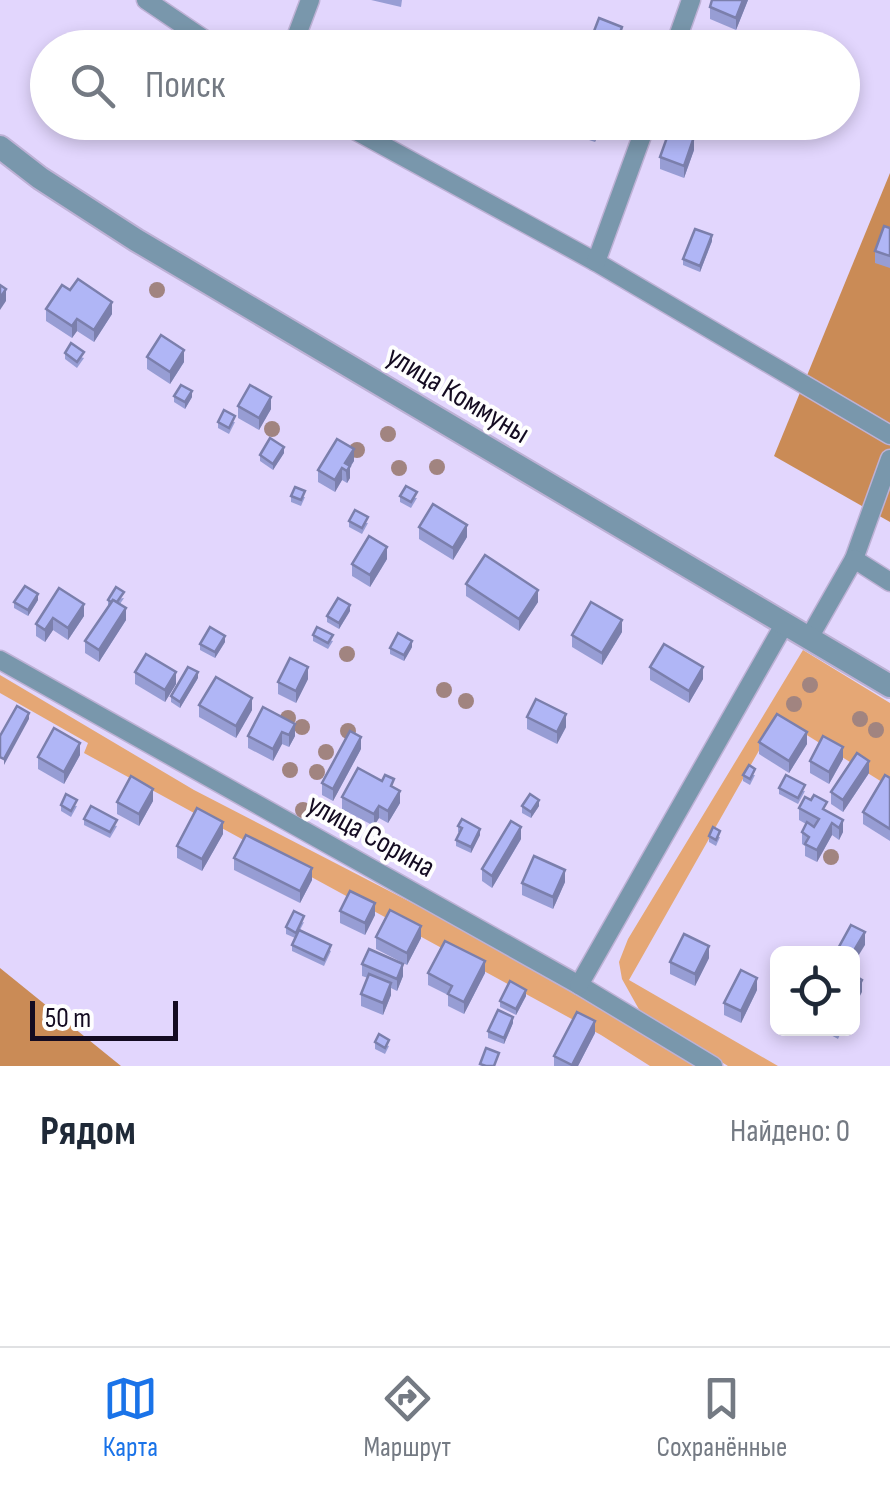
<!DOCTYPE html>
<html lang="ru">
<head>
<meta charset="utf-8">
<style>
  :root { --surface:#fff; --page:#f6f6f7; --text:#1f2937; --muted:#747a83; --line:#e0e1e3; --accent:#1a73e8 }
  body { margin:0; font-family:"Sofia Sans Condensed",sans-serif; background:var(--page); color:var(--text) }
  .controls { position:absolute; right:30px; bottom:30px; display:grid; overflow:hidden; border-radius:15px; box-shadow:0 5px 15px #0003 }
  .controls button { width:90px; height:90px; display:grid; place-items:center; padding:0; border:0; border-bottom:2px solid var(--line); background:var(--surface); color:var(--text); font:50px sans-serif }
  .scale { position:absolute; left:30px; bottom:25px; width:148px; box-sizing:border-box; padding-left:10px; border:5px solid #140b21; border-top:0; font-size:28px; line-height:35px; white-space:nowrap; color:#140b21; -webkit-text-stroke:8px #fefefe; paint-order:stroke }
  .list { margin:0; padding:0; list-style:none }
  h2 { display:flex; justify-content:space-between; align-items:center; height:130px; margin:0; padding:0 40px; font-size:42px }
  h2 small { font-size:32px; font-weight:400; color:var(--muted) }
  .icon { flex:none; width:55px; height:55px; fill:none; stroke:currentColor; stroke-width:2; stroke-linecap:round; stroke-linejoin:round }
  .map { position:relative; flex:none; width:890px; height:1066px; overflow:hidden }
  .search { position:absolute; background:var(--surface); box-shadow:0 5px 15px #0003; left:30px; right:30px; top:30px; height:110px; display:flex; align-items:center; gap:25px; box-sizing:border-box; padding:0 35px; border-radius:55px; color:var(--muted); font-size:38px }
  .sheet { height:280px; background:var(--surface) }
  nav { display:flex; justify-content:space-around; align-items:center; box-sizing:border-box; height:140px; border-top:2px solid var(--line); background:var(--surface); font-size:28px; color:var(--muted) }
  nav a { display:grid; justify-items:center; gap:5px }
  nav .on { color:var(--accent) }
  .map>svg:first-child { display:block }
</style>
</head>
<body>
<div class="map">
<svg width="890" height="1066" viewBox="0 0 890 1066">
  <rect width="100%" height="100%" fill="#e2d6fd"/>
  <!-- green -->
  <g fill="#e5a775">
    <polygon points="803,650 890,703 890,787 778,717 629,980 778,1066 728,1066 641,1013 622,979 619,962 628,939"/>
    <polygon points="0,675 194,790 480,938 696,1066 650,1066 601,1035 84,753 88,743 0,693"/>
  </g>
  <!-- forest -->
  <g fill="#ca8b56">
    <polygon points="890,173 890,522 774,456"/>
    <polygon points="0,968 121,1066 0,1066"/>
  </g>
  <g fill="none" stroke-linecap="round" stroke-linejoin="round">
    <defs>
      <g id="minor">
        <polyline points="146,0 217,48"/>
        <polyline points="292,48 310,0"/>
        <polyline points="674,48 691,0"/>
        <polyline points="340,122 596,262 890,435"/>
        <polyline points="596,262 647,122"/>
        <polyline points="854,559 890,459"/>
        <polyline points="809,638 854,559 890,582"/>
        <polyline points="0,660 579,985 713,1066"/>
        <polyline points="579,985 785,623"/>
      </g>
      <polyline id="tertiary" points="0,147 40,178 136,240 890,686"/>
    </defs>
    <!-- minor casing -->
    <use href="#minor" stroke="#bdb1d5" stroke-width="21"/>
    <!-- tertiary casing -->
    <use href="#tertiary" stroke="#bdb1d5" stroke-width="26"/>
    <!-- minor -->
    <use href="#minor" stroke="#7997ac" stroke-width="18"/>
    <!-- tertiary -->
    <use href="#tertiary" stroke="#7997ac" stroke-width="22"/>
  </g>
  <!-- trees -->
  <g fill="#a18480">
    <circle cx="157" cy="290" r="8"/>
    <circle cx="272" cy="429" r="8"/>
    <circle cx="388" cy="434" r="8"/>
    <circle cx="357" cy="450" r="8"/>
    <circle cx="437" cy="467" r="8"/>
    <circle cx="399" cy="468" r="8"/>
    <circle cx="347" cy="654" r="8"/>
    <circle cx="810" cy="685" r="8"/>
    <circle cx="444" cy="690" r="8"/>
    <circle cx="466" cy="701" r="8"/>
    <circle cx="794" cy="704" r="8"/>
    <circle cx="288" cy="718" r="8"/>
    <circle cx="860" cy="719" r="8"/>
    <circle cx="302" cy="727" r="8"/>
    <circle cx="876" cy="730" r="8"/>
    <circle cx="348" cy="731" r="8"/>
    <circle cx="326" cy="752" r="8"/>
    <circle cx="290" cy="770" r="8"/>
    <circle cx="317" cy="772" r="8"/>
    <circle cx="303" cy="810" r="8"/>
    <circle cx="831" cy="857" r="8"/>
  </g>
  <!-- wall -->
  <g fill="#979dd4">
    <polygon points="371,0 402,0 401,7"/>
    <polygon points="712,0 748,0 736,30 710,19 710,7"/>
    <polygon points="591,39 622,39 619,48 591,48"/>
    <polygon points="568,122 601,122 595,142 568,133"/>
    <polygon points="694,150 684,178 660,169 660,157"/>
    <polygon points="890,228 890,268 875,263 875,251"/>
    <polygon points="712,241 700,272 683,265 683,259"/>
    <polygon points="70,290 112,314 94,342 77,331 72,338 46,321 46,309"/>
    <polygon points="65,353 84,358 77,368 65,359"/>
    <polygon points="147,357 184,362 170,384 147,369"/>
    <polygon points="174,396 192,397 185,409 174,402"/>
    <polygon points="238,406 271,409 259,430 238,418"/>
    <polygon points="218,422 235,422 229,434 218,428"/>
    <polygon points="284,453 273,470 260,461 260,455"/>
    <polygon points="354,461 350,467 350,478 347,483 342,480 335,492 318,482 318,470"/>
    <polygon points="291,496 305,497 301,506 291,502"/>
    <polygon points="400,496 417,498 411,508 400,502"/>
    <polygon points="349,521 368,523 362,534 349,527"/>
    <polygon points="419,527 467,537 453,560 419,539"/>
    <polygon points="387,559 370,587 352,576 352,564"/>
    <polygon points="466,584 538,602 519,631 466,596"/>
    <polygon points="59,588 84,616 68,640 53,630 45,642 36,636 36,624"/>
    <polygon points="124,598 120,604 126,620 99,662 85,653 85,641 108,607 108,600"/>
    <polygon points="38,600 28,616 14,608 14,602"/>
    <polygon points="350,611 339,629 327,622 327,616"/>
    <polygon points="622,632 602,665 572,647 572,635"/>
    <polygon points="313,635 333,641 328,649 313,641"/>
    <polygon points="225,642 215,658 200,650 200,644"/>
    <polygon points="412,647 404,661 390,654 390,648"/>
    <polygon points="650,667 703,679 689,703 650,680"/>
    <polygon points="135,672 176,684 165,702 135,684"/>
    <polygon points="198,678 180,708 171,702 171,696"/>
    <polygon points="308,679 296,703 278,694 278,682"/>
    <polygon points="199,705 252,710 236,738 199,717"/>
    <polygon points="527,717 566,727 557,744 527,729"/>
    <polygon points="295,724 295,736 289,747 282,744 273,761 248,748 248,736"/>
    <polygon points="759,742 807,744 789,773 759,754"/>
    <polygon points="361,749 333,801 322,795 322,783"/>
    <polygon points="80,755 64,784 38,769 38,757"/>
    <polygon points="843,759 829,784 810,773 810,761"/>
    <polygon points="869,773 843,812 831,804 831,792"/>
    <polygon points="743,775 755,775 750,785 743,781"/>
    <polygon points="890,778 890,841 863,824 863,812"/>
    <polygon points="394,788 400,803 388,823 379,818 374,826 342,809 342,797"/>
    <polygon points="779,788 805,791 798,804 779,794"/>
    <polygon points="153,801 139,826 117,814 117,802"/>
    <polygon points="61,805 77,806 71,817 61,811"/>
    <polygon points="522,806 539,806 531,818 522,813"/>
    <polygon points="799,808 827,811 843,832 839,840 832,835 817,862 805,856 805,846 802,844 802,832 806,824 799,820"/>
    <polygon points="84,819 117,826 110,838 84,825"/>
    <polygon points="458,826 480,835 471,853 456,846 456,840 460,833 458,832"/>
    <polygon points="223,834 202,871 177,858 177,846"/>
    <polygon points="709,836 720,837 716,846 709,842"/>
    <polygon points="521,839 492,888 482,881 482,869"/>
    <polygon points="234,858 312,880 300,903 234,870"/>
    <polygon points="565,882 553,909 522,895 522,883"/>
    <polygon points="340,911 375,915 365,935 340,923"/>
    <polygon points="304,922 300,930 331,951 324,966 292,951 292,945 295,938 286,934 286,927"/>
    <polygon points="376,937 421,938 407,965 376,949"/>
    <polygon points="709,958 695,986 670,974 670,962"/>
    <polygon points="362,964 403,976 397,991 391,988 391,995 383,1015 361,1006 361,994 368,978 362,976"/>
    <polygon points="428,973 485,973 464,1014 448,1006 448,995 428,985"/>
    <polygon points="757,990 741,1023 724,1015 724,1003"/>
    <polygon points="526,996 516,1015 500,1007 500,1001"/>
    <polygon points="513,1023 504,1044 488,1038 488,1031"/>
    <polygon points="780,1028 798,1028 793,1036"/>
    <polygon points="818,1028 843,1028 838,1039"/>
    <polygon points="595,1033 578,1066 554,1066 554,1056"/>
    <polygon points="375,1042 389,1046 385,1054 375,1049"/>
  </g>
  <!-- shaded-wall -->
  <g fill="#7b7fac">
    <polygon points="743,0 748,0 736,30 736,18"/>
    <polygon points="622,27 622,39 619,48 615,48"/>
    <polygon points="597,122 601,122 595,142 595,130"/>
    <polygon points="694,137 694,150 684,178 684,166"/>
    <polygon points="712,235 712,241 700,272 700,266"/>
    <polygon points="6,289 6,301 0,310 0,298"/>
    <polygon points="112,302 112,314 94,342 94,330"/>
    <polygon points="77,319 77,331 72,338 72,326"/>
    <polygon points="184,350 184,362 170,384 170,372"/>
    <polygon points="192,391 192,397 185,409 185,402"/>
    <polygon points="271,397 271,409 259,430 259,418"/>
    <polygon points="284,447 284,453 273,470 273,464"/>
    <polygon points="354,449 354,461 350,467 350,478 347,483 345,463"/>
    <polygon points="342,468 342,480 335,492 335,480"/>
    <polygon points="467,525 467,537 453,560 453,548"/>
    <polygon points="387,547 387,559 370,587 370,575"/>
    <polygon points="538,590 538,602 519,631 519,619"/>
    <polygon points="38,594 38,600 28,616 28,610"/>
    <polygon points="84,604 84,616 68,640 68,628"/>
    <polygon points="350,605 350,611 339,629 339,623"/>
    <polygon points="126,608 126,620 99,662 99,650"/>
    <polygon points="53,618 53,630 45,642 45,630"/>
    <polygon points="622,620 622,632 602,665 602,653"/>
    <polygon points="225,636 225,642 215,658 215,652"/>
    <polygon points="412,641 412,647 404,661 404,655"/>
    <polygon points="308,667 308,679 296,703 296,691"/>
    <polygon points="703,667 703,679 689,703 689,691"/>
    <polygon points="176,672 176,684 165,702 165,690"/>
    <polygon points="198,672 198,678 180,708 180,702"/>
    <polygon points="252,698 252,710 236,738 236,726"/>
    <polygon points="29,713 29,719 4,765 4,759"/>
    <polygon points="566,714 566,727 557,744 557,732"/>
    <polygon points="295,724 295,736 289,747 289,735"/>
    <polygon points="282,732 282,744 273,761 273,749"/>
    <polygon points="807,732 807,744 789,773 789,761"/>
    <polygon points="361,737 361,749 333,801 333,789"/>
    <polygon points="80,743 80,755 64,784 64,772"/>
    <polygon points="843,747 843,759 829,784 829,772"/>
    <polygon points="869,761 869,773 843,812 843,800"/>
    <polygon points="153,789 153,801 139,826 139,814"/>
    <polygon points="400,791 400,803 388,823 388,811"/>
    <polygon points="539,800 539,806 531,818 531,812"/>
    <polygon points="379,806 379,818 374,826 374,814"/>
    <polygon points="843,820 843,832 839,840 839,828"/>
    <polygon points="223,822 223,834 202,871 202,859"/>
    <polygon points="832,823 832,835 817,862 817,850"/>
    <polygon points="521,827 521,839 492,888 492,876"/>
    <polygon points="480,829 480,835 471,853 471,847"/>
    <polygon points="312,868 312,880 300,903 300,891"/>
    <polygon points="565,870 565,882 553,909 553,897"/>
    <polygon points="375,903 375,915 365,935 365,923"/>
    <polygon points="421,926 421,938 407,965 407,953"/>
    <polygon points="865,932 865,945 852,966 852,954"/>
    <polygon points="709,946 709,958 695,986 695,974"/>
    <polygon points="485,961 485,973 464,1014 464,1002"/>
    <polygon points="403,964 403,976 397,991 397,979"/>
    <polygon points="757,978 757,990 741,1023 741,1011"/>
    <polygon points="862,980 862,992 852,1011 852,999"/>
    <polygon points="391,983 391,995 383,1015 383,1003"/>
    <polygon points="526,990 526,996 516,1015 516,1009"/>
    <polygon points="513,1017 513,1023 504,1044 504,1038"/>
    <polygon points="595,1021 595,1033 578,1066 572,1066"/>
  </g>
  <!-- building -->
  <g fill="#b0b6f6" stroke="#7b7fac" stroke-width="2.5">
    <polygon points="712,0 743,0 736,18 710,7"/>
    <polygon points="599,18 622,27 615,48 591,39"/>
    <polygon points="572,122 597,122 595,130"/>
    <polygon points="670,129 694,137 684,166 660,157"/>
    <polygon points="884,226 890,228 890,256 875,251"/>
    <polygon points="695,229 712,235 700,266 683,259"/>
    <polygon points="78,279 112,302 94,330 77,319 72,326 46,309 62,285 70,290"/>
    <polygon points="0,285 6,289 0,298"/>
    <polygon points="161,335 184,350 170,372 147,357"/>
    <polygon points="71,343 84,352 77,362 65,353"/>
    <polygon points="181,385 192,391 185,402 174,396"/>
    <polygon points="250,385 271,397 259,418 238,406"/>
    <polygon points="224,410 235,416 229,428 218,422"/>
    <polygon points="270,438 284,447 273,464 260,455"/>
    <polygon points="337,439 354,449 345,463 350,466 347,471 342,468 335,480 318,470"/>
    <polygon points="406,486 417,492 411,502 400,496"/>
    <polygon points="295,487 305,491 301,500 291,496"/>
    <polygon points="433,504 467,525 453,548 419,527"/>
    <polygon points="355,510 368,517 362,528 349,521"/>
    <polygon points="369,536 387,547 370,575 352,564"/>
    <polygon points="485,555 538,590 519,619 466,584"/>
    <polygon points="25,586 38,594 28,610 14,602"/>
    <polygon points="116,587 124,592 117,602 113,600 111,602 108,600"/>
    <polygon points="59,588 84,604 68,628 53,618 45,630 36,624"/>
    <polygon points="338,598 350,605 339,623 327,616"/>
    <polygon points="113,600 126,608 99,650 85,641"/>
    <polygon points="591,602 622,620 602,653 572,635"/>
    <polygon points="210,627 225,636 215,652 200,644"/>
    <polygon points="317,627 333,635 328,643 313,635"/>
    <polygon points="398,633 412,641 404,655 390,648"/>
    <polygon points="664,644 703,667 689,691 650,667"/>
    <polygon points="146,654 176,672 165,690 135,672"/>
    <polygon points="290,658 308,667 296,691 278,682"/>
    <polygon points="188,667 198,672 180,702 171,696"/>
    <polygon points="216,677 252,698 236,726 199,705"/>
    <polygon points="536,699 566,714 557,732 527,717"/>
    <polygon points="17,706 29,713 4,759 0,757 0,736"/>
    <polygon points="263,707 295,724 289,735 282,732 273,749 248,736"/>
    <polygon points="777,714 807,732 789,761 759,742"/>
    <polygon points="54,728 80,743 64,772 38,757"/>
    <polygon points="350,731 361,737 333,789 322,783"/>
    <polygon points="823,736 843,747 829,772 810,761"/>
    <polygon points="857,753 869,761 843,800 831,792"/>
    <polygon points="749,765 755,769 750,779 743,775"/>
    <polygon points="358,768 382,781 385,775 394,779 391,786 400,791 388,811 379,806 374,814 342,797"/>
    <polygon points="786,775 805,785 798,798 779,788"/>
    <polygon points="885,775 890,778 890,829 863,812"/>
    <polygon points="131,776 153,789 139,814 117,802"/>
    <polygon points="66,794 77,800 71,811 61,805"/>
    <polygon points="530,794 539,800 531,812 522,806"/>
    <polygon points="814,795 827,802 823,809 843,820 839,828 832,823 817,850 805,844 809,837 802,832 807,822 814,827 819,819 799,808 805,797 811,800"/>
    <polygon points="91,806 117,820 110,832 84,819"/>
    <polygon points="197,808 223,822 202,859 177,846"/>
    <polygon points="462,819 480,829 471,847 456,840 462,828 458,826"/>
    <polygon points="511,821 521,827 492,876 482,869"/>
    <polygon points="713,827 720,831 716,840 709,836"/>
    <polygon points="246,835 312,868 300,891 234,858"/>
    <polygon points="534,856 565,870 553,897 522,883"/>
    <polygon points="350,891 375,903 365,923 340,911"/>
    <polygon points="390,910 421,926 407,953 376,937"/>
    <polygon points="294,911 304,916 296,933 286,927"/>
    <polygon points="851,925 865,932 852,954 835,954"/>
    <polygon points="299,930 331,945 324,960 292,945"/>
    <polygon points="684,934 709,946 695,974 670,962"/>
    <polygon points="445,941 485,961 464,1002 448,994 452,986 428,973"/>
    <polygon points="369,949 403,964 397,979 362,964"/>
    <polygon points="741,970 757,978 741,1011 724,1003"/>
    <polygon points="369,974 391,983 383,1003 361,994"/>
    <polygon points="852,974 862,980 852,999"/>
    <polygon points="510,981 526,990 516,1009 500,1001"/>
    <polygon points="498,1010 513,1017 504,1038 488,1031"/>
    <polygon points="577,1012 595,1021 572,1065 554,1056"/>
    <polygon points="379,1034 389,1040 385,1048 375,1042"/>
    <polygon points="486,1048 499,1053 494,1066 486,1066 480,1064"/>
  </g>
  <g text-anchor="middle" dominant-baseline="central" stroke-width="8" stroke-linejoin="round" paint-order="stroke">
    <!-- street labels -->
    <g font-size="30" fill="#140b21" stroke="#fefefe">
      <text transform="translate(458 395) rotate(31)">улица Коммуны</text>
      <text transform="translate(371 836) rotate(29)">улица Сорина</text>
    </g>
  </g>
</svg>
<div class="controls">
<button><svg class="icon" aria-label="locate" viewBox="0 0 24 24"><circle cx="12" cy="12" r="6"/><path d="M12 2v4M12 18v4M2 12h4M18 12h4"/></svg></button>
</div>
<div class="scale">50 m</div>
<div class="search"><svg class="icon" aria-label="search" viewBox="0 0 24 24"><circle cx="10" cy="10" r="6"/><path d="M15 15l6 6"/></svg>Поиск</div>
</div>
<section class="sheet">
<h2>Рядом<small>Найдено: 0</small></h2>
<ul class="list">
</ul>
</section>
<nav>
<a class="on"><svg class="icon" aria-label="map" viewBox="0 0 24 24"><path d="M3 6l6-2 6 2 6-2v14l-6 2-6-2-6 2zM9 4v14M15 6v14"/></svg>Карта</a>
<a><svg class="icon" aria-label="directions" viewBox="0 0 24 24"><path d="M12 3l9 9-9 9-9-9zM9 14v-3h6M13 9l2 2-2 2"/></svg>Маршрут</a>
<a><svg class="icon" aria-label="saved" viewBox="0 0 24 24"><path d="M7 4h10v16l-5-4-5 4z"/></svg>Сохранённые</a>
</nav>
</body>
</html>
